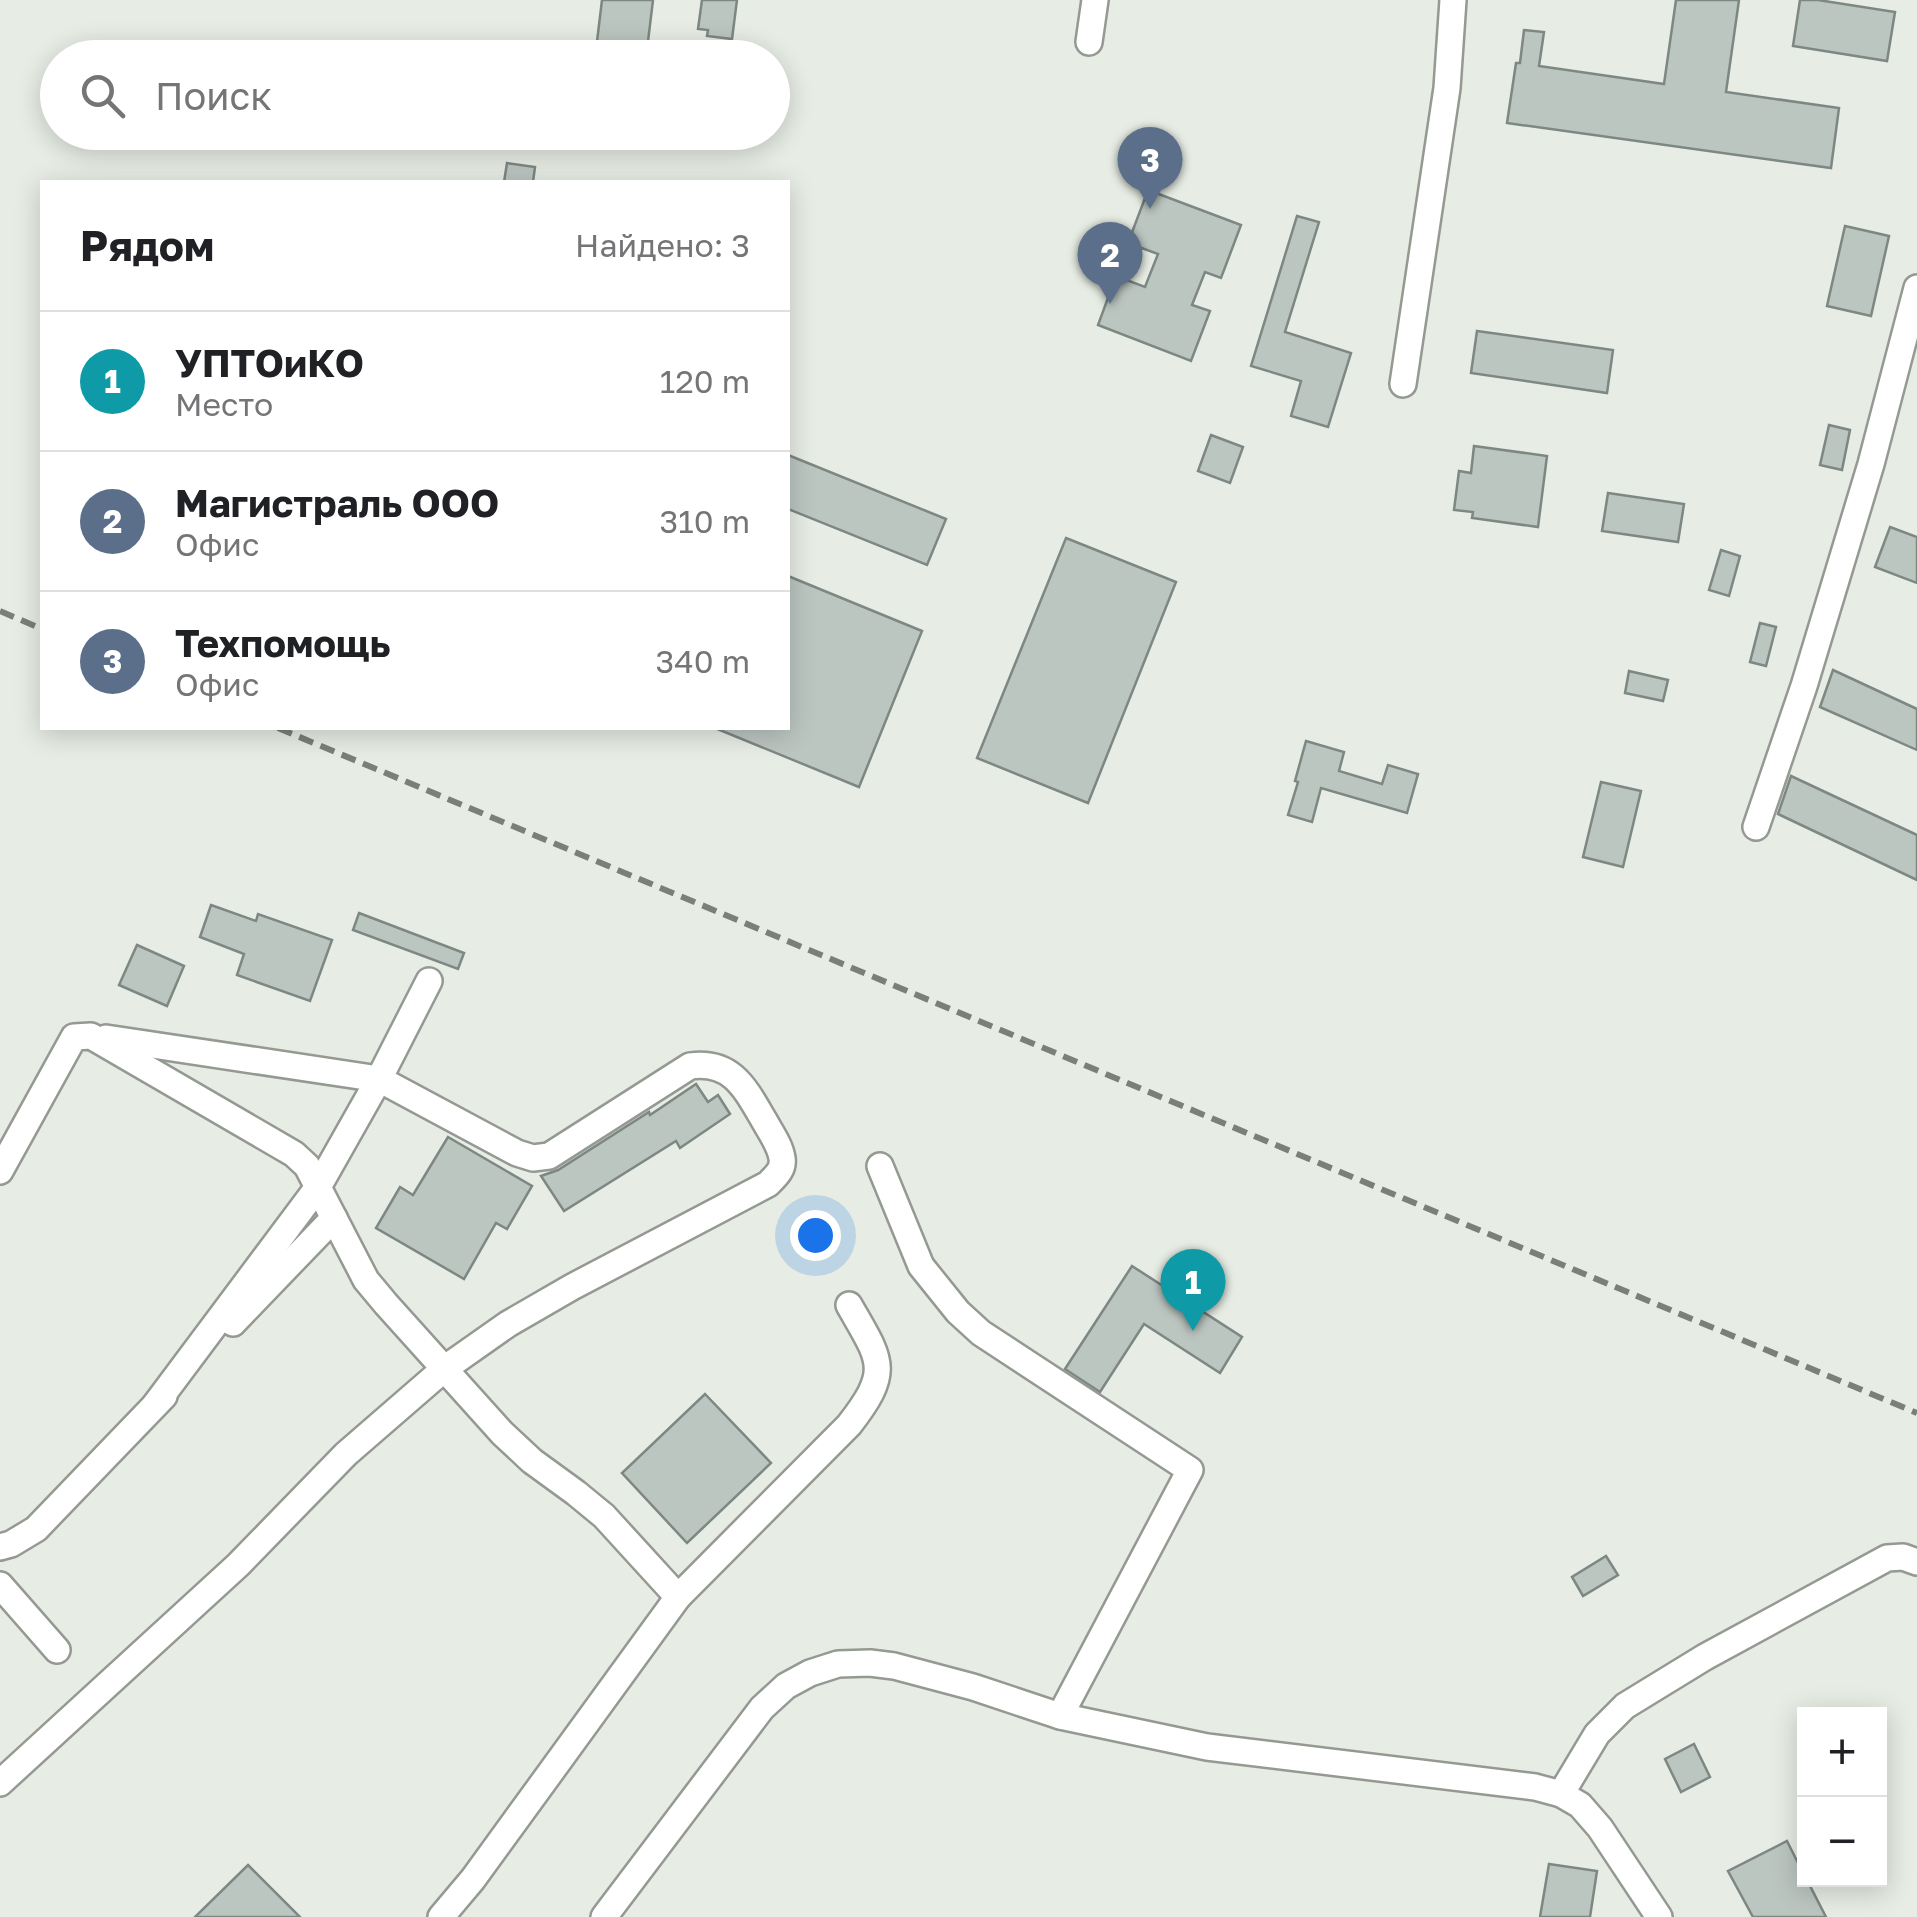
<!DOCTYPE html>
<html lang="ru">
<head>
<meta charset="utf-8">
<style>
  :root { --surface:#fff; --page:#f2f2f2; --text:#202124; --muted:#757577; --line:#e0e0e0; --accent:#9050c5 }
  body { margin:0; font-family:"Golos Text",sans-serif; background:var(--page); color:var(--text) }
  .controls { position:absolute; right:30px; bottom:30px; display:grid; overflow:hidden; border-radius:0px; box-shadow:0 5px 25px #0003 }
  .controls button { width:90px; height:90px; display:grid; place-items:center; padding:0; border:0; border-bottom:2px solid var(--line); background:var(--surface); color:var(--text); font:50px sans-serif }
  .you { position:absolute; left:815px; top:1235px; width:35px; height:35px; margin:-25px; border:8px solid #fff; border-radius:50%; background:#1a73e8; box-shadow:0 0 0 15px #1a73e833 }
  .badge { display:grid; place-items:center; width:65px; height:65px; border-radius:50%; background:var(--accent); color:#fff; font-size:32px; font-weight:700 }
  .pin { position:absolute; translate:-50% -82px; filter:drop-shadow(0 2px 5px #0008) }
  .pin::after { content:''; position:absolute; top:52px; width:35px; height:30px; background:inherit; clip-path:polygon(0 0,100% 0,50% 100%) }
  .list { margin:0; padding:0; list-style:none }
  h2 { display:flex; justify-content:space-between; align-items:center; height:130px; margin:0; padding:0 40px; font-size:42px }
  h2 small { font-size:32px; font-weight:400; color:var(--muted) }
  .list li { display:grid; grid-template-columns:65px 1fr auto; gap:30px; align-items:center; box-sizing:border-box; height:140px; padding:0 40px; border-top:2px solid var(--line) }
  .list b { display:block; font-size:38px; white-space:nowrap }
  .list p { margin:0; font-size:32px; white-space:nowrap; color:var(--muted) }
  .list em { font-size:32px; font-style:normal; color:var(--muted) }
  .icon { flex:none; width:55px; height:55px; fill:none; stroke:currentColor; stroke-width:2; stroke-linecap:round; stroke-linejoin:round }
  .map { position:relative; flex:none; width:1917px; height:1917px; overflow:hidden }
  .search { position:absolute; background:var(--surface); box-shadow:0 5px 25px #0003; left:40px; top:40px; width:750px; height:110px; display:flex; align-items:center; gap:25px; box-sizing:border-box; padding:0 35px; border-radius:55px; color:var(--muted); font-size:38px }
  .panel { position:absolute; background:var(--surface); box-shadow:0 5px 25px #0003; left:40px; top:180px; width:750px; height:550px; border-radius:0px }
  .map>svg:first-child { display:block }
</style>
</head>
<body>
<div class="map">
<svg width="1917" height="1917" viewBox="0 0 1917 1917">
  <rect width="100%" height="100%" fill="#e7ede4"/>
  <!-- building -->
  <g fill="#bcc6c1" stroke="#7d8783" stroke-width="2.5">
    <polygon points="602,0 653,0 646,58 595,58"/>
    <polygon points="702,0 737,0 732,39 707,36 708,30 698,29"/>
    <polygon points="1676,0 1739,0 1726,92 1839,108 1831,168 1507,123 1516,63 1520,63 1524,30 1544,32 1539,66 1664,84"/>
    <polygon points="1800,0 1818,0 1895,12 1887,61 1793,46"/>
    <polygon points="507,163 535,167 533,182 504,182"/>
    <polygon points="1148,190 1241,225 1221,278 1205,272 1192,305 1210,311 1191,361 1098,325 1116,276 1145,287 1158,254 1128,243"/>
    <polygon points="1297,216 1319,222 1285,332 1351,353 1328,427 1291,416 1301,381 1251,366"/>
    <polygon points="1845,226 1889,236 1871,316 1827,306"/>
    <polygon points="1477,331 1613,350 1607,393 1471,373"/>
    <polygon points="1829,425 1850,430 1842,470 1820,465"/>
    <polygon points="1211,435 1243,447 1230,483 1198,471"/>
    <polygon points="1474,446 1547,456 1538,527 1472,518 1473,512 1454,510 1459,471 1471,473"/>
    <polygon points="788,455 946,519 927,565 788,509"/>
    <polygon points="1608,493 1684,504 1678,542 1602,531"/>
    <polygon points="1890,527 1917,537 1917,583 1875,567"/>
    <polygon points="1066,538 1176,582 1088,803 977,758"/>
    <polygon points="1721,550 1740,556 1729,596 1709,590"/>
    <polygon points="788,576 922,631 859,787 715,728 788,728"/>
    <polygon points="1760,623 1776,627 1766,666 1750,662"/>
    <polygon points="1833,670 1917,709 1917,750 1820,707"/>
    <polygon points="1629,671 1668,680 1663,701 1625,693"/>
    <polygon points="1306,741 1344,752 1339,771 1382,784 1388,765 1418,774 1407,813 1321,788 1312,822 1288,815 1298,782 1295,781"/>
    <polygon points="1791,776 1917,835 1917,880 1778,814"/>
    <polygon points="1601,782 1641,791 1623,867 1583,857"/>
    <polygon points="211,905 256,921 258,914 332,940 310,1001 237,975 244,954 200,937"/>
    <polygon points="359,913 464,953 458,969 353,930"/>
    <polygon points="137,945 184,966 167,1006 119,985"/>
    <polygon points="696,1084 708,1102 718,1095 730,1114 680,1148 676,1141 564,1211 541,1176 558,1170 649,1112 650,1115"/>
    <polygon points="448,1137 532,1186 507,1229 496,1223 464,1279 376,1228 400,1187 413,1195"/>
    <polygon points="1132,1266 1242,1337 1220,1373 1144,1324 1100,1392 1065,1369"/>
    <polygon points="705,1394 771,1463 687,1543 622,1473"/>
    <polygon points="1606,1556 1618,1575 1583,1596 1572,1577"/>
    <polygon points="1694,1744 1710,1777 1681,1792 1665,1759"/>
    <polygon points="1787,1841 1804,1875 1804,1880 1807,1880 1826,1917 1753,1917 1728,1871"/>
    <polygon points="1549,1864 1597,1871 1590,1917 1540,1917"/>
    <polygon points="248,1865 300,1917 195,1917"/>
  </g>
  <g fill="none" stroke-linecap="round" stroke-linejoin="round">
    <defs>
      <g id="minor">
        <polyline points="1089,42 1095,0"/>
        <polyline points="1403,384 1447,88 1453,0"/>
        <polyline points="1756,827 1804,686 1871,464 1917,288"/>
        <polyline points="106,1038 379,1079 429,981"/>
        <polyline points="880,1166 921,1266 958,1312 981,1333 1190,1470 1060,1716"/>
        <polyline points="0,1171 74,1037 91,1036 294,1154 307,1166 366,1280 386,1304 502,1433 532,1461 576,1493 604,1516 678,1597"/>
        <polyline points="233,1323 334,1218"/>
        <polyline points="0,1547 11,1544 36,1529 164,1396"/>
        <polyline points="0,1585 57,1650"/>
        <path d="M0,1783l238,-218 108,-111 98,-85 64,-45 64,-37 196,-103c8,-8 16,-15 14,-26 -2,-13 -11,-25 -17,-36 -19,-32 -32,-62 -75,-56l-141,90 -16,2 -16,-5 -138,-74 -61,108 -163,218"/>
        <polyline points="1561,1794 1597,1734 1625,1706 1705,1657 1887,1558 1903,1557 1917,1562"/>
        <path d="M441,1917l32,-38 205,-282 171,-172c43,-55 32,-64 0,-120"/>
        <polyline points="604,1917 762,1708 786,1686 810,1673 838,1664 870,1663 894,1666 973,1687 1060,1716 1207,1747 1535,1787 1561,1794 1580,1805 1600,1828 1659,1917"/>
      </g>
    </defs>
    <!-- minor casing -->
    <use href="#minor" stroke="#949991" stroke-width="30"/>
    <!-- minor -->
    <use href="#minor" stroke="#fff" stroke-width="25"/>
    <!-- rail -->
    <g stroke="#7b7f79" stroke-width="6" stroke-dasharray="15 8" stroke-linecap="butt">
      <polyline points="0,611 42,629"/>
      <polyline points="278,728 1917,1413"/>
    </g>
  </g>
</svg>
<div class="controls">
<button>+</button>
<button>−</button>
</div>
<div class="you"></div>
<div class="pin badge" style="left:1193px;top:1331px;background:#0f9aa8">1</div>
<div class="pin badge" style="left:1110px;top:304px;background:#5c6f8a">2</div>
<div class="pin badge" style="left:1150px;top:209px;background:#5c6f8a">3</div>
<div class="search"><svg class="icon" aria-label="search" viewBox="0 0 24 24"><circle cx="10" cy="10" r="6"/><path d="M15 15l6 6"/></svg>Поиск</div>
<section class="panel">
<h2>Рядом<small>Найдено: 3</small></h2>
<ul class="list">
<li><span class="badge" style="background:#0f9aa8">1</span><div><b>УПТОиКО</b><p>Место</p></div><em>120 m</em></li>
<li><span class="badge" style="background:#5c6f8a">2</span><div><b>Магистраль ООО</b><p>Офис</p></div><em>310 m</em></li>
<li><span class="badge" style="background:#5c6f8a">3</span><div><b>Техпомощь</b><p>Офис</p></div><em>340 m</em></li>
</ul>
</section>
</div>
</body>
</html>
